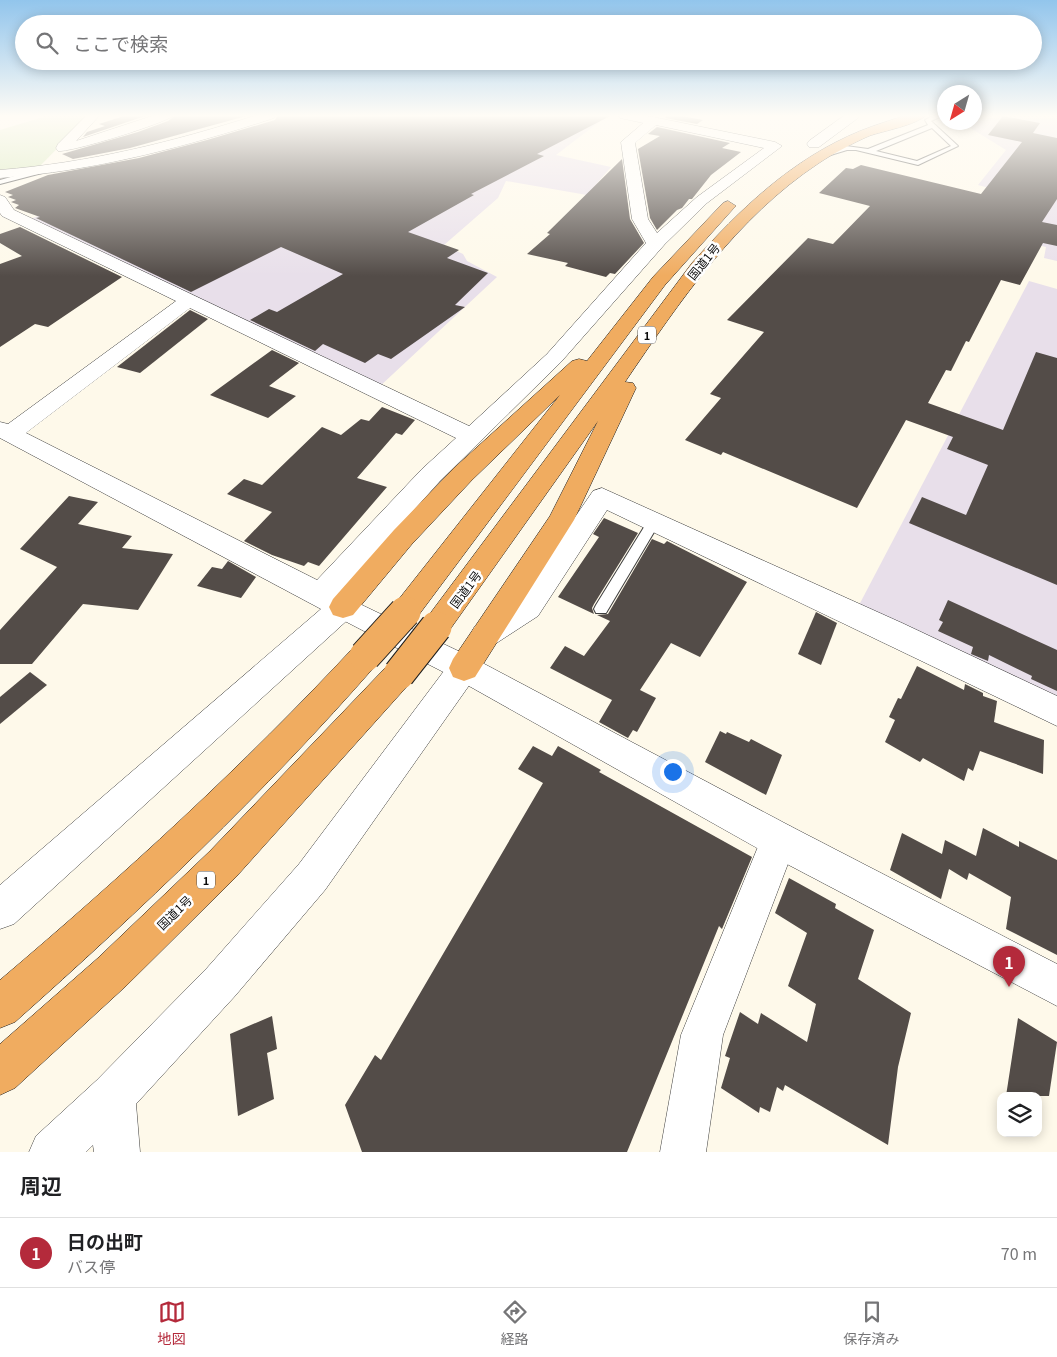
<!DOCTYPE html>
<html lang="ja">
<head>
<meta charset="utf-8">
<style>
  :root { --surface:#fff; --page:#f2f2f2; --text:#202124; --muted:#757577; --line:#e0e0e0; --accent:#b42a3b }
  body { margin:0; font-family:Georgia,"Noto Sans JP",serif; background:var(--page); color:var(--text) }
  .controls { position:absolute; right:15px; bottom:15px; display:grid; overflow:hidden; border-radius:10px; box-shadow:0 2px 12px #0003 }
  .controls button { width:45px; height:45px; display:grid; place-items:center; padding:0; border:0; border-bottom:1px solid var(--line); background:var(--surface); color:var(--text); font:25px sans-serif }
  .compass { position:absolute; left:937px; top:85px; width:45px; height:45px; border-radius:50%; background:var(--surface); box-shadow:0 2px 12px #0003; rotate:217deg }
  .you { position:absolute; left:672px; top:771px; width:18px; height:18px; margin:-12px; border:4px solid #fff; border-radius:50%; background:#1a73e8; box-shadow:0 0 0 8px #1a73e833 }
  .badge { display:grid; place-items:center; width:32px; height:32px; border-radius:50%; background:var(--accent); color:#fff; font-size:16px; font-weight:700 }
  .pin { position:absolute; translate:-50% -41px; filter:drop-shadow(0 1px 2px #0008) }
  .pin::after { content:''; position:absolute; top:26px; width:18px; height:15px; background:inherit; clip-path:polygon(0 0,100% 0,50% 100%) }
  .list { margin:0; padding:0; list-style:none }
  h2 { display:flex; justify-content:space-between; align-items:center; height:65px; margin:0; padding:0 20px; font-size:21px }
  h2 small { font-size:16px; font-weight:400; color:var(--muted) }
  .list li { display:grid; grid-template-columns:32px 1fr auto; gap:15px; align-items:center; box-sizing:border-box; height:70px; padding:0 20px; border-top:1px solid var(--line) }
  .list b { display:block; font-size:19px; white-space:nowrap }
  .list p { margin:0; font-size:16px; white-space:nowrap; color:var(--muted) }
  .list em { font-size:16px; font-style:normal; color:var(--muted) }
  .icon { flex:none; width:28px; height:28px; fill:none; stroke:currentColor; stroke-width:2; stroke-linecap:round; stroke-linejoin:round }
  .map { position:relative; flex:none; width:1057px; height:1152px; overflow:hidden }
  .search { position:absolute; background:var(--surface); box-shadow:0 2px 12px #0003; left:15px; right:15px; top:15px; height:55px; display:flex; align-items:center; gap:12px; box-sizing:border-box; padding:0 18px; border-radius:28px; color:var(--muted); font-size:19px }
  .sheet { height:135px; background:var(--surface) }
  nav { display:flex; justify-content:space-around; align-items:center; box-sizing:border-box; height:70px; border-top:1px solid var(--line); background:var(--surface); font-size:14px; color:var(--muted) }
  nav a { display:grid; justify-items:center; gap:2px }
  nav .on { color:var(--accent) }
  .map>svg:first-child { display:block }
</style>
</head>
<body>
<div class="map">
<svg width="1057" height="1152" viewBox="0 0 1057 1152">
  <rect width="100%" height="100%" fill="#fef9ea"/>
  <!-- industrial -->
  <g fill="#e8dfea">
    <polygon points="296,115 607,116 556,155 611,167 587,195 506,181 498,198 444,245 463,254 467,261 497,277 378,388 28,220"/>
    <polygon points="1057,115 1057,261 1044,258 1046,247 983,232 1008,193 978,185 1006,150 964,124 1003,116"/>
    <polygon points="1029,281 1057,289 1057,702 858,607"/>
  </g>
  <!-- green -->
  <polygon fill="#d3e6b6" points="50,115 90,115 39,167 0,171 0,130"/>
  <!-- building -->
  <g fill="#534c48">
    <polygon points="127,115 148,115 83,137 87,132 105,126 99,124"/>
    <polygon points="176,115 250,115 130,148 73,159 62,154 138,132 168,121"/>
    <polygon points="278,115 612,115 537,154 544,156 471,194 474,195 408,232 459,250 447,258 488,273 455,305 465,307 391,359 378,354 365,363 323,344 315,351 250,320 269,309 277,312 343,274 281,247 191,292 36,218 40,217 15,208 19,205 11,202 16,200 8,197 13,195 5,192 48,175 139,158 207,140 275,120"/>
    <polygon points="668,115 677,115 703,120 697,124 665,118"/>
    <polygon points="1003,116 1040,123 1033,133 1057,138 1057,199 1042,222 1057,225 1057,246 1043,243 1020,285 1001,280 969,342 966,341 951,371 946,370 928,403 1003,430 1036,352 1057,358 1057,585 909,523 922,497 966,515 988,465 947,449 953,437 906,420 857,508 723,452 721,455 685,440 721,398 710,394 764,332 727,320 808,238 833,244 870,206 819,193 846,168 853,169 861,165 981,194 1022,142 988,135"/>
    <polygon points="657,127 730,143 722,148 741,152 711,175 692,199 689,199 682,208 677,210 657,230 650,218 638,149 660,136 648,134"/>
    <polygon points="622,159 630,219 644,243 615,274 610,273 606,277 565,266 568,263 527,254 550,234 547,233"/>
    <polygon points="20,227 122,277 48,327 35,324 0,347 0,264 22,256 0,243 0,234"/>
    <polygon points="190,310 208,319 140,373 117,367"/>
    <polygon points="272,350 299,363 269,386 296,396 268,418 210,395"/>
    <polygon points="382,407 415,420 402,435 396,433 357,478 387,487 319,566 308,562 304,566 272,555 244,541 272,512 227,494 244,479 262,485 322,427 341,435 361,419 369,421"/>
    <polygon points="69,496 98,502 78,524 132,536 122,548 173,554 138,610 83,604 32,664 0,664 0,630 57,567 20,549"/>
    <polygon points="604,518 638,533 594,604 592,608 594,614 558,597 599,537 593,534"/>
    <polygon points="652,539 664,544 667,541 747,582 700,657 671,643 640,690 656,698 637,732 633,730 628,738 599,722 612,700 550,668 565,646 584,656 610,621 597,615 608,614"/>
    <polygon points="228,561 256,577 241,598 197,586 212,567 222,569"/>
    <polygon points="948,600 1057,650 1057,691 1031,679 1032,676 989,655 988,661 971,654 973,647 938,631 943,622 939,620"/>
    <polygon points="816,612 837,623 821,665 798,654"/>
    <polygon points="917,666 964,690 965,684 983,693 983,696 997,701 994,722 1044,740 1043,774 980,751 973,771 968,768 964,781 923,758 920,762 885,742 895,720 889,717 898,698 901,699"/>
    <polygon points="30,672 47,685 0,724 0,697"/>
    <polygon points="720,731 726,734 727,732 749,742 751,739 782,755 766,795 705,762"/>
    <polygon points="533,746 552,756 558,746 601,770 599,772 752,857 722,929 719,926 627,1152 362,1152 345,1105 375,1055 381,1060 543,783 518,769"/>
    <polygon points="983,828 1019,847 1019,841 1057,860 1057,955 1006,929 1011,897 969,873 967,880 949,869 941,899 890,870 902,833 942,854 945,840 976,856"/>
    <polygon points="789,878 836,904 835,908 874,930 858,979 911,1013 898,1067 888,1145 785,1085 783,1091 777,1087 770,1112 760,1107 759,1113 721,1088 730,1058 725,1056 740,1012 758,1024 761,1013 807,1042 816,1004 788,986 807,933 775,913"/>
    <polygon points="272,1016 277,1049 267,1053 274,1099 238,1116 230,1034"/>
    <polygon points="1018,1018 1057,1042 1049,1096 1006,1096"/>
  </g>
  <g fill="none" stroke-linecap="round" stroke-linejoin="round">
    <defs>
      <g id="service">
        <path d="M935,115h9l-13,6 27,25 -40,19 -62,-15h-9l-23,7 -3,-2 25,-9 22,3 60,-24 -3,-5zM932,128l19,18 -34,15 -41,-10z"/>
        <polygon points="39,169 42,169 42,173 0,184 0,180"/>
        <polygon points="654,517 660,522 606,613 596,613 594,609 596,605 649,519"/>
      </g>
      <g id="minor">
        <path d="M87,115h13l-24,26 79,-26h19c-7,8 -105,38 -116,36l-2,-3 2,-4z"/>
        <path d="M257,115h19l-2,3c-89,29 -180,53 -274,60v-8c88,-7 173,-28 257,-55z"/>
        <polygon points="845,115 857,115 858,118 819,147 809,147 807,144 809,141"/>
        <path d="M653,117l122,25 7,4 -75,57 -42,41 -104,118 -121,119 -100,111 13,7 4,8 -4,8 -339,309 -14,5v-44l321,-276 -321,-171v-16l8,2 168,-123 -174,-85 -2,-3v-18l5,2 9,13 455,216 78,-72 99,-111 -14,-24 -11,-77 28,-24zM656,125l108,23 -67,49 -40,36 -9,-14 -13,-76zM190,308l266,130 -34,31 -105,111 -291,-147z"/>
        <polygon points="602,488 902,623 1057,696 1057,726 607,510 538,616 495,644 485,647 475,644 470,635 475,626 518,600 593,491"/>
        <polygon points="464,655 475,659 479,668 475,677 325,890 235,996 136,1104 140,1152 94,1152 93,1145 86,1152 29,1152 36,1136 97,1080 207,968 299,864 453,659"/>
        <polygon points="779,822 792,827 797,840 723,1035 706,1152 660,1152 681,1035 766,827"/>
      </g>
      <g id="tertiary">
        <polygon points="618,115 643,115 657,118 659,121 653,125 620,118"/>
        <polygon points="343,596 475,659 792,827 1057,964 1057,1006 766,853 453,677 333,615 329,607 333,599"/>
      </g>
      <g id="trunk">
        <path d="M907,115h19c-9,10 -43,16 -57,21 -16,7 -35,17 -50,27 -83,55 -139,138 -194,219l8,1 3,5 -62,132 -99,157 -11,4 -11,-4 -4,-9 4,-9 97,-143 48,-95 -152,214 -10,4 -10,-4 -5,-8 5,-8 266,-356c48,-54 100,-104 168,-132 15,-6 31,-11 47,-16z"/>
        <polygon points="728,201 736,206 733,209 665,285 415,620 405,624 395,620 391,612 395,604 560,395 472,480 412,544 353,615 343,618 333,615 329,607 333,599 394,530 454,468 572,361 579,359 587,361 653,277 723,203"/>
        <path d="M365,643l11,4 4,9 -4,9c-112,128 -234,244 -361,357l-15,6v-48c124,-105 243,-214 354,-333z"/>
        <polygon points="399,661 410,665 414,674 410,683 236,877 126,986 15,1088 0,1095 0,1044 98,958 210,851 388,665"/>
      </g>
    </defs>
    <!-- service casing -->
    <use href="#service" stroke="#3e3e3e" stroke-width="2"/>
    <!-- minor casing -->
    <use href="#minor" stroke="#3e3e3e" stroke-width="1"/>
    <!-- tertiary casing -->
    <use href="#tertiary" stroke="#3e3e3e" stroke-width="1"/>
    <!-- trunk casing -->
    <use href="#trunk" stroke="#1c1c1c" stroke-width="1"/>
    <!-- service -->
    <use href="#service" fill="#fff" fill-rule="evenodd"/>
    <!-- minor -->
    <use href="#minor" fill="#fff" fill-rule="evenodd"/>
    <!-- tertiary -->
    <use href="#tertiary" fill="#fff" fill-rule="evenodd"/>
    <!-- trunk -->
    <use href="#trunk" fill="#f0ac60" fill-rule="evenodd"/>
    <defs>
      <g id="trunk-bridge">
        <polyline points="365,656 405,612"/>
        <polyline points="399,674 436,627"/>
      </g>
    </defs>
    <!-- trunk-bridge casing -->
    <use href="#trunk-bridge" stroke="#1c1c1c" stroke-width="33" stroke-linecap="butt"/>
    <!-- trunk-bridge -->
    <use href="#trunk-bridge" stroke="#f0ac60" stroke-width="31"/>
  </g>
  <!-- sky -->
  <linearGradient id="sky" x2="0" y2="1"><stop stop-color="#92c5ec"/><stop offset="0.42" stop-color="#fffcf6"/><stop offset="1" stop-color="#fffcf6" stop-opacity="0"/></linearGradient>
  <rect width="1057" height="276" fill="url(#sky)"/>
  <g text-anchor="middle" dominant-baseline="central" stroke-width="5" stroke-linejoin="round" paint-order="stroke">
    <!-- shield labels -->
    <g fill="#fff" stroke="#545454" stroke-width="1">
      <rect x="638" y="326.5" width="18" height="17" rx="4"/>
      <rect x="197" y="871.5" width="18" height="17" rx="4"/>
    </g>
    <g font-size="11" font-weight="bold" fill="#0b0b0b">
      <text x="647" y="335">1</text>
      <text x="206" y="880">1</text>
    </g>
    <!-- street labels -->
    <g font-size="12" fill="#0b0b0b" stroke="#fff">
      <text transform="translate(703 261) rotate(-51)">国道1号</text>
      <text transform="translate(465 589) rotate(-53)">国道1号</text>
      <text transform="translate(174 912) rotate(-44)">国道1号</text>
    </g>
  </g>
</svg>
<div class="controls">
<button><svg class="icon" aria-label="layers" viewBox="0 0 24 24"><path d="M12 4l9 5-9 5-9-5zM3 14l9 5 9-5"/></svg></button>
</div>
<svg class="compass" viewBox="-18 -18 36 36"><path d="M0-13l5 13h-10z" fill="#e53935"/><path d="M0 13l5-13h-10z" fill="#757577"/></svg>
<div class="you"></div>
<div class="pin badge" style="left:1009px;top:987px">1</div>
<div class="search"><svg class="icon" aria-label="search" viewBox="0 0 24 24"><circle cx="10" cy="10" r="6"/><path d="M15 15l6 6"/></svg>ここで検索</div>
</div>
<section class="sheet">
<h2>周辺<small></small></h2>
<ul class="list">
<li><span class="badge">1</span><div><b>日の出町</b><p>バス停</p></div><em>70 m</em></li>
</ul>
</section>
<nav>
<a class="on"><svg class="icon" aria-label="map" viewBox="0 0 24 24"><path d="M3 6l6-2 6 2 6-2v14l-6 2-6-2-6 2zM9 4v14M15 6v14"/></svg>地図</a>
<a><svg class="icon" aria-label="directions" viewBox="0 0 24 24"><path d="M12 3l9 9-9 9-9-9zM9 14v-3h6M13 9l2 2-2 2"/></svg>経路</a>
<a><svg class="icon" aria-label="saved" viewBox="0 0 24 24"><path d="M7 4h10v16l-5-4-5 4z"/></svg>保存済み</a>
</nav>
</body>
</html>
